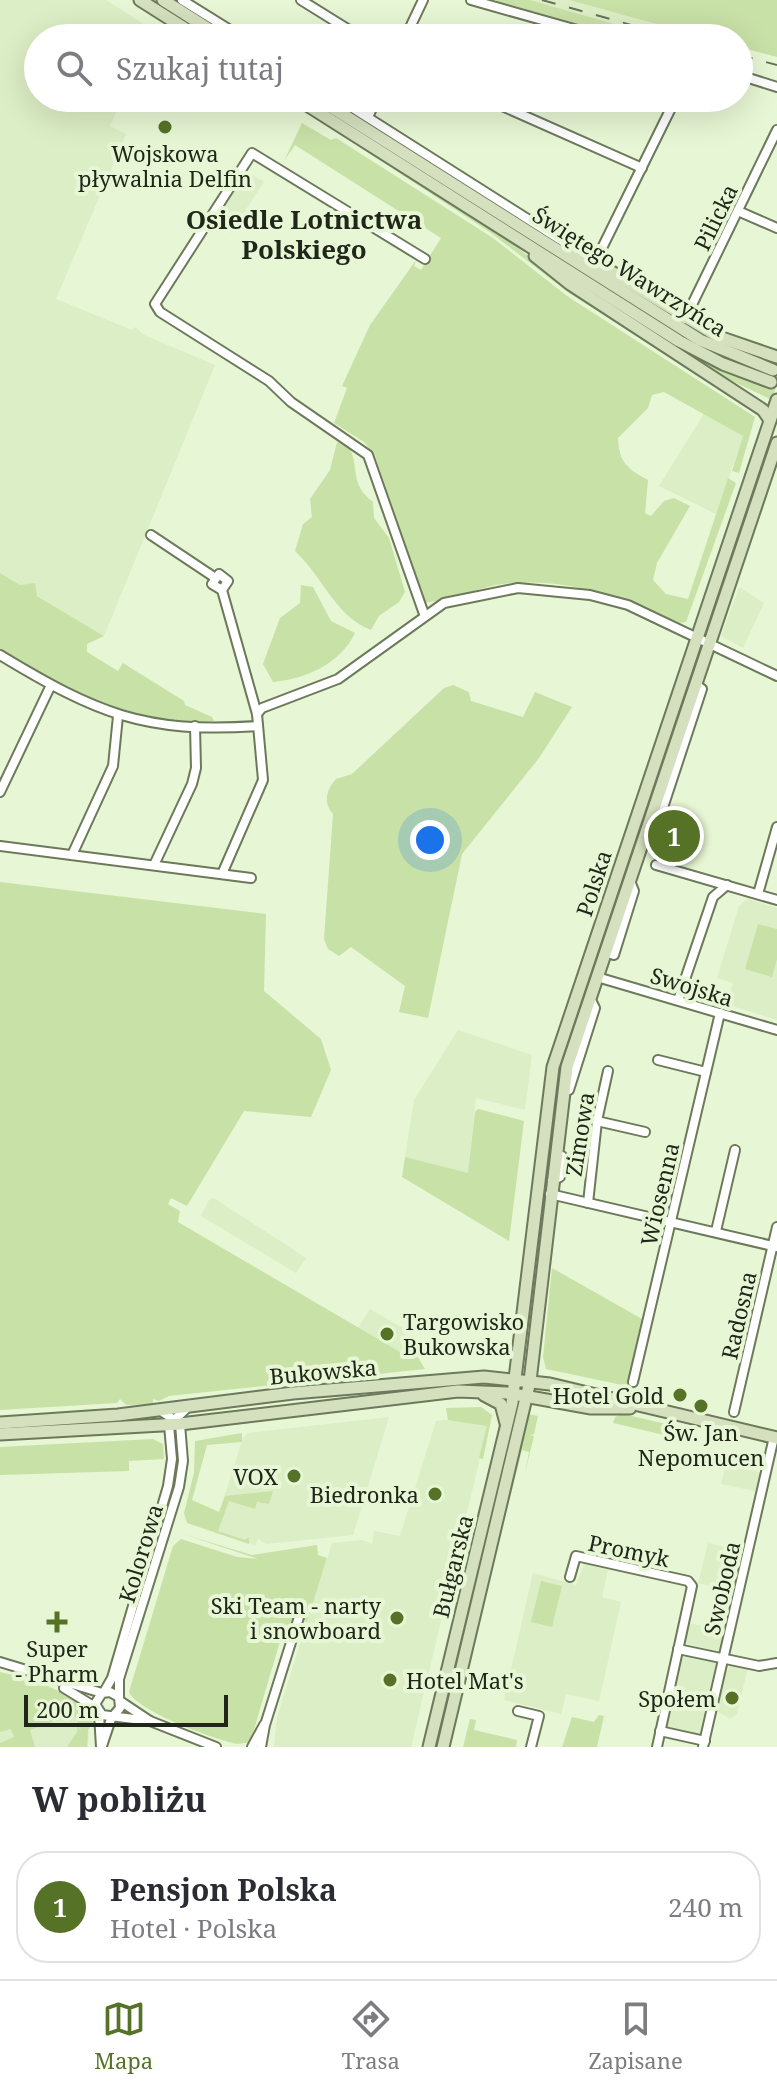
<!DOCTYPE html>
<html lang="pl">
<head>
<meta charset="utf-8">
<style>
  :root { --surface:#fff; --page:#f2f2f3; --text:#2b2b33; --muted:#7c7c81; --line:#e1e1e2; --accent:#567226 }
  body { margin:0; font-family:"Noto Serif",serif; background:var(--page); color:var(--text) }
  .scale { position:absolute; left:24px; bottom:20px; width:204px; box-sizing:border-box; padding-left:8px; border:4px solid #202619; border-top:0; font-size:22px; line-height:28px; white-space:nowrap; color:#202619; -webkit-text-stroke:6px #e7f6d4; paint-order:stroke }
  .you { position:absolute; left:430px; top:840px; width:28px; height:28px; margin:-20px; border:6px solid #fff; border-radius:50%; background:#1a73e8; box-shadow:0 0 0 12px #1a73e833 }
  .badge { display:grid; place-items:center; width:52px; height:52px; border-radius:50%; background:var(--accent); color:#fff; font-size:26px; font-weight:700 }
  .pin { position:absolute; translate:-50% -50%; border:4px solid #fff; box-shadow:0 2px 8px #0006 }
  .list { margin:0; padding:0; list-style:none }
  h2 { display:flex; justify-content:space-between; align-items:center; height:104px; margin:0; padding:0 32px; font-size:34px }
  h2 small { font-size:26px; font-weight:400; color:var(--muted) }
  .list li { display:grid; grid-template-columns:52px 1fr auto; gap:24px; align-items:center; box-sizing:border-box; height:112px; margin:0 16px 16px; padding:0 16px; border:2px solid var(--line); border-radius:32px }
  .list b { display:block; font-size:30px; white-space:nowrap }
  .list p { margin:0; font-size:26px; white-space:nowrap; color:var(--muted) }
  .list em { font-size:26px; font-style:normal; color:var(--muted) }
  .icon { flex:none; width:44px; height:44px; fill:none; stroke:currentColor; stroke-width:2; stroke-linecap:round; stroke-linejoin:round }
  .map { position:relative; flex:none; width:777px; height:1747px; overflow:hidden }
  .search { position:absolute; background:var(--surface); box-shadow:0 8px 32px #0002; left:24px; right:24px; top:24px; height:88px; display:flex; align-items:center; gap:20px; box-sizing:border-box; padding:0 28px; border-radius:44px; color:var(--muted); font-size:30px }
  .sheet { height:232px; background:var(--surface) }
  nav { display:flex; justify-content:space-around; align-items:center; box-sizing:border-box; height:112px; border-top:2px solid var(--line); background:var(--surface); font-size:22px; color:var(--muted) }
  nav a { display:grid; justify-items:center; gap:4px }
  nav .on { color:var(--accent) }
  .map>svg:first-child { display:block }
</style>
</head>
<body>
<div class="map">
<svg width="777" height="1747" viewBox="0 0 777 1747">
  <rect width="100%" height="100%" fill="#e7f6d4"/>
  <!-- built -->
  <g fill="#dceec5">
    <polygon points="0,0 106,0 145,25 141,38 38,38 38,98 122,98 110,126 126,134 56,299 132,330 135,327 144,335 215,365 104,636 0,573"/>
    <polygon points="530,0 569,0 707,38 664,38"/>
    <polygon points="244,170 264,182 231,233 212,220"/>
    <polygon points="705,412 743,436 716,514 659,486"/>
    <polygon points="739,587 764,603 743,648 721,636"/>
    <polygon points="747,899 777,908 777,1020 726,1004 733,983 717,978 739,906"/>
    <polygon points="458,1030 532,1055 525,1110 476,1098 468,1174 405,1157 414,1100"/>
    <polygon points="214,1198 306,1258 296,1273 201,1216 209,1200"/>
    <polygon points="370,1309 408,1331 401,1344 406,1348 403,1354 358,1328"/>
    <polygon points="485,1416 489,1420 411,1747 274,1747 277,1717 332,1543 362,1540 372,1544 374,1531 400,1536 436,1421"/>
    <polygon points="389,1417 353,1535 266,1544 258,1539 255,1545 213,1532 243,1438 248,1433"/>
    <polygon points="726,1465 760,1472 755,1491 721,1484"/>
    <polygon points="708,1543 742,1551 733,1591 698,1583"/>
    <polygon points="584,1564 608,1570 602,1597 621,1602 599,1701 566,1694 561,1714 504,1700 533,1573 576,1585"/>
    <polygon points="689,1623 724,1631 719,1651 684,1643"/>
    <polygon points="687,1656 716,1663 699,1738 666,1730 683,1658"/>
    <polygon points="731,1664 748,1667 737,1714 730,1719 715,1710 721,1682"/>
    <polygon points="0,1673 79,1704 89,1729 88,1747 0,1747"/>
  </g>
  <!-- green -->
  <g fill="#c8e1a7">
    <polygon points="496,0 530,0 664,38 613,38 494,5"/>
    <polygon points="569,0 777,0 777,57 739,47 739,38 707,38"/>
    <polygon points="303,98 310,98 701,345 772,375 572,255 703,333 777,363 777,384 772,400 722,376 569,279 705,361 751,380 738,367 693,344"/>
    <path d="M302,123l29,17 5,-2 157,100 74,58 188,121 -16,56 -7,-2 11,-35 -79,-44 -12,3 -4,13 -30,30c1,24 9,31 30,42l-3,33 6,3 13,-15 10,-3 16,8 -33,57 -4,17 13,14 22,5 40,-121 8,5 -50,139 -6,1c-57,-27 -120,-48 -184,-38 -16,3 -61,19 -71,17l-50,-146 -11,-14 -30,-19 13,-35 -5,-2 28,-61 46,-65 -2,6 7,4 20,-32 -146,-93 -11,16z"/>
    <polygon points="323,123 494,228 558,281 764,417 569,293 491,233"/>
    <path d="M337,442l11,3c13,23 0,38 25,57l1,16 15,20 16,54 -6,10 -20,14 -8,14c-37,-15 -47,-52 -76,-79l8,-27 9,-7 -2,-18 20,-29z"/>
    <polygon points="0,573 20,585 35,583 37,596 104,636 87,644 87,652 118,671 123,663 184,701 185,705 212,717 214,721 177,723 175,718 174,723 163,722 99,707 0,652"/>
    <path d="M301,585l12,2 18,34 24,12c-15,31 -49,46 -82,49l-10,-18 17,-46 20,-15z"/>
    <path d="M453,685l16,7 2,9 52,16 12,-25 37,15 -33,51 -77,96 -34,164 -29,-6 6,-26 -54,-39 -12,9 -11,-7 -4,-10 9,-125c-10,-11 -7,-24 3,-35l16,-5 92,-86z"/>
    <polygon points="0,882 266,914 264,991 321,1039 331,1070 311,1117 244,1111 187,1206 171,1198 168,1204 180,1211 178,1222 412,1359 416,1354 425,1369 169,1396 159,1401 153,1399 153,1404 126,1405 120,1399 117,1403 0,1410"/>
    <polygon points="612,900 617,902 559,1080 527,1359 533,1267 559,1061"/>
    <polygon points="758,924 777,929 777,959 772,977 745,969"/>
    <polygon points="478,1109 524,1121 509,1241 402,1177 405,1157 468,1173 475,1112"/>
    <polygon points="552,1268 642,1319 627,1384 636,1386 639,1392 627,1386 546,1369 543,1357"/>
    <polygon points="481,1407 492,1415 483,1459 479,1458 487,1426 448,1420 446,1408"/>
    <polygon points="528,1414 538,1416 534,1434 530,1435 534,1436 525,1473 529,1452 522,1450 447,1747"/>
    <polygon points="623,1414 683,1428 681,1439 613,1423 615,1417"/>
    <polygon points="242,1433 242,1442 207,1445 192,1500 219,1512 225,1496 273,1491 269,1504 257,1502 255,1509 229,1501 218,1531 245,1540 249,1537 249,1544 187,1523 184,1513 194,1473 195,1441"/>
    <polygon points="153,1439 163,1444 164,1459 129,1461 129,1471 0,1475 0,1447"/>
    <path d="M183,1534l69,21 65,-10 1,10 9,3 -20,64 -14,-3 -12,19 -31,105c-6,-1 -10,2 -17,0 -25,-6 -95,-32 -104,-51l44,-146 8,-7 56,18 21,2z"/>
    <polygon points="541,1581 562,1586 552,1627 531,1622"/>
    <path d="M0,1672c33,7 78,20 93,51l-5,7 -1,17h-20l10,-15v-6l4,5 -7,-17 -44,16 5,17h-35v-4l14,-6 -3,-8 -11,3z"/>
    <polygon points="599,1715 604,1716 597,1747 562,1747 572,1717 594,1722"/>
    <polygon points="470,1719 476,1720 474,1730 517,1740 516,1747 463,1747"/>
  </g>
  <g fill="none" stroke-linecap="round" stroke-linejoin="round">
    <defs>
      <g id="street">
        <polyline points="182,0 243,38"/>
        <polyline points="301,0 362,38"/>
        <polyline points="471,0 606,38"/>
        <polyline points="405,38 423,0"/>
        <polyline points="739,75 777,87"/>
        <polyline points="337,98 575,249"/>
        <polyline points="484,98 642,168"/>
        <polyline points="368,117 377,98"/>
        <polyline points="738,211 777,228"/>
        <polyline points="602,248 676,98"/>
        <polyline points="685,319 777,130"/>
        <polyline points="151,535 214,577"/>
        <polyline points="222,590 228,581 219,574 212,584 222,590 257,714 263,780 222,874"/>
        <polyline points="424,614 368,455 291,402 269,381 160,312 155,304 252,153 425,259"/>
        <path d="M0,655c96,58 144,79 258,71"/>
        <polyline points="257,714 262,708 338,679 444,603 518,588 590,595 628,605 777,676"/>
        <polyline points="0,792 51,685"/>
        <polyline points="646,832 654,835 702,689 695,684"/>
        <polyline points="0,846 251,878"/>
        <polyline points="72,855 113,766 118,716"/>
        <polyline points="154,865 192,784 196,768 195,726"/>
        <polyline points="656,865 777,900"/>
        <polyline points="758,894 777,827"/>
        <polyline points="605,952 614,955 634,891 630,881"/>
        <polyline points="597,977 777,1030"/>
        <polyline points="678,1000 713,897 727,885"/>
        <polyline points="658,1060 706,1072"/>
        <polyline points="569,1090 595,1008 590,998"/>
        <polyline points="597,1121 645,1132"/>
        <polyline points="552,1181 560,1177 562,1156"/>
        <polyline points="550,1194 777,1247"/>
        <polyline points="588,1203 597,1121 608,1071"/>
        <polyline points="716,1231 735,1150"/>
        <polyline points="633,1382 720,1013"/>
        <polyline points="734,1412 777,1227"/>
        <polyline points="570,1577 576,1556 688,1581 692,1586 657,1747"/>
        <polyline points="678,1649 759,1666 777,1663"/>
        <polyline points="0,1662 102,1693"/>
        <polyline points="64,1688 95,1707"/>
        <polyline points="104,1692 112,1678 168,1486 172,1459 169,1425 190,1405"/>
        <polyline points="119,1697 119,1679 179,1487 183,1461 180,1424 161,1411"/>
        <polyline points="120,1701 150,1721"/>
        <polyline points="518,1711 539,1716 531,1747"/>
        <polyline points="99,1714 101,1747"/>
        <polyline points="114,1715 120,1708 119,1697 110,1692 102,1693 95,1704 102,1715 150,1721 216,1747"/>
        <polyline points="660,1731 705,1741"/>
        <polyline points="102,1746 112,1716"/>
        <polyline points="252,1747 264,1725"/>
        <polyline points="261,1747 265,1725 299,1617"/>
        <polyline points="703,1747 774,1437"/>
      </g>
      <g id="secondary">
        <polyline points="140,0 200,38"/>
        <polyline points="163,0 223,38"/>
        <polyline points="296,98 679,341 723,364 771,382"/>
        <polyline points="317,98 700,340 773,370"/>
        <polyline points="565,249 610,271 719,337 777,357"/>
        <polyline points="535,256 570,284 763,410 770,420"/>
        <polyline points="484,1395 501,1404 506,1423"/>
        <polyline points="0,1423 118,1415 293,1393 484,1377 550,1384 777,1438"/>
        <polyline points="0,1434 180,1424 458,1391 507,1393 591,1408 630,1408"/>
        <polyline points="429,1747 512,1403 553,1067 777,400"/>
        <polyline points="443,1747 530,1381 567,1067 777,443"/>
      </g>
    </defs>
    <!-- street casing -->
    <use href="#street" stroke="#6c795b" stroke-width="12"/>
    <!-- secondary casing -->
    <use href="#secondary" stroke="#6c795b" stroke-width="15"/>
    <!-- street -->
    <use href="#street" stroke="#fff" stroke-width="8"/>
    <!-- secondary -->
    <use href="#secondary" stroke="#d4e0be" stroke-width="11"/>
    <!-- rail -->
    <g stroke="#69725d" stroke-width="2" stroke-dasharray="14 14" stroke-linecap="butt">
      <polyline points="542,0 678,38"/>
      <polyline points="739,55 777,65"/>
    </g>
  </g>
  <!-- markers -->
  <g fill="#567226" stroke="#e7f6d4" stroke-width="3">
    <circle cx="165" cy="127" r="8"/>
    <circle cx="387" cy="1334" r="8"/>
    <circle cx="680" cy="1395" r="8"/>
    <circle cx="701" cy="1406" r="8"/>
    <circle cx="294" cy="1476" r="8"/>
    <circle cx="435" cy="1494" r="8"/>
    <circle cx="397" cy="1618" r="8"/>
    <path d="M53 1610h8v8h8v8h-8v8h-8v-8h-8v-8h8z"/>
    <circle cx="390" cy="1680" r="8"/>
    <circle cx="732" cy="1698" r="8"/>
  </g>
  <g text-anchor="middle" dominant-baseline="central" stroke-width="8" stroke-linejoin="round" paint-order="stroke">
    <!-- poi labels -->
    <g font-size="22" fill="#202619" stroke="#e7f6d4" text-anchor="end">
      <text x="165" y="153" text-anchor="middle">Wojskowa<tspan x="165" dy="25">pływalnia Delfin</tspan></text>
      <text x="403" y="1321" text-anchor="start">Targowisko<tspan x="403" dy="25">Bukowska</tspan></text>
      <text x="664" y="1395">Hotel Gold</text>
      <text x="701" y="1432" text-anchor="middle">Św. Jan<tspan x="701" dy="25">Nepomucen</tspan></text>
      <text x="278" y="1476">VOX</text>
      <text x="419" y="1494">Biedronka</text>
      <text x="381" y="1605">Ski Team - narty<tspan x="381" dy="25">i snowboard</tspan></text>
      <text x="57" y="1648" text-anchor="middle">Super<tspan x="57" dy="25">- Pharm</tspan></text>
      <text x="406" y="1680" text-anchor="start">Hotel Mat's</text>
      <text x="716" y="1698">Społem</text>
    </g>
    <!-- street labels -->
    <g font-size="22" fill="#202619" stroke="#e7f6d4">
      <text transform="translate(715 217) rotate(-64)">Pilicka</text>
      <text transform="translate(630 271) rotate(32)">Świętego Wawrzyńca</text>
      <text transform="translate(593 883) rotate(-72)">Polska</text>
      <text transform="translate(692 986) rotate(17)">Swojska</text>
      <text transform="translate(579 1134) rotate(-81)">Zimowa</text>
      <text transform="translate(659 1194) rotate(-77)">Wiosenna</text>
      <text transform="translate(738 1315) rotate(-77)">Radosna</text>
      <text transform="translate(323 1371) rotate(-5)">Bukowska</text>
      <text transform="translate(629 1550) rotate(12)">Promyk</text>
      <text transform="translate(140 1553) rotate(-73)">Kolorowa</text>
      <text transform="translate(452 1566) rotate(-76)">Bułgarska</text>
      <text transform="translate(721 1588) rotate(-77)">Swoboda</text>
    </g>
    <!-- quarter labels -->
    <g font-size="26" font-weight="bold" fill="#202619" stroke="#e7f6d4">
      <text x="304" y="219">Osiedle Lotnictwa<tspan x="304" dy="30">Polskiego</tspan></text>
    </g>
  </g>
</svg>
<div class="scale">200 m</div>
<div class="you"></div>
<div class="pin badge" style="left:674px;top:836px">1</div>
<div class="search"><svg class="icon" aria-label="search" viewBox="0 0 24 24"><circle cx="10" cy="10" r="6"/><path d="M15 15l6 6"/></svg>Szukaj tutaj</div>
</div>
<section class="sheet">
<h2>W pobliżu<small></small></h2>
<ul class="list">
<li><span class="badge">1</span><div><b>Pensjon Polska</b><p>Hotel · Polska</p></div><em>240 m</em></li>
</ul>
</section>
<nav>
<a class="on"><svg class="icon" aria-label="map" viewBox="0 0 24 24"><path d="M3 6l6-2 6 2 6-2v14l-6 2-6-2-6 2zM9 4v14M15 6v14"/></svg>Mapa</a>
<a><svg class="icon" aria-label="directions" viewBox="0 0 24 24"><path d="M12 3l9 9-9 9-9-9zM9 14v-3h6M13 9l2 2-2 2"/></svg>Trasa</a>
<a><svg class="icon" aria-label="saved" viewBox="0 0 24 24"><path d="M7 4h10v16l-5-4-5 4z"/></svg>Zapisane</a>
</nav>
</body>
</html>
